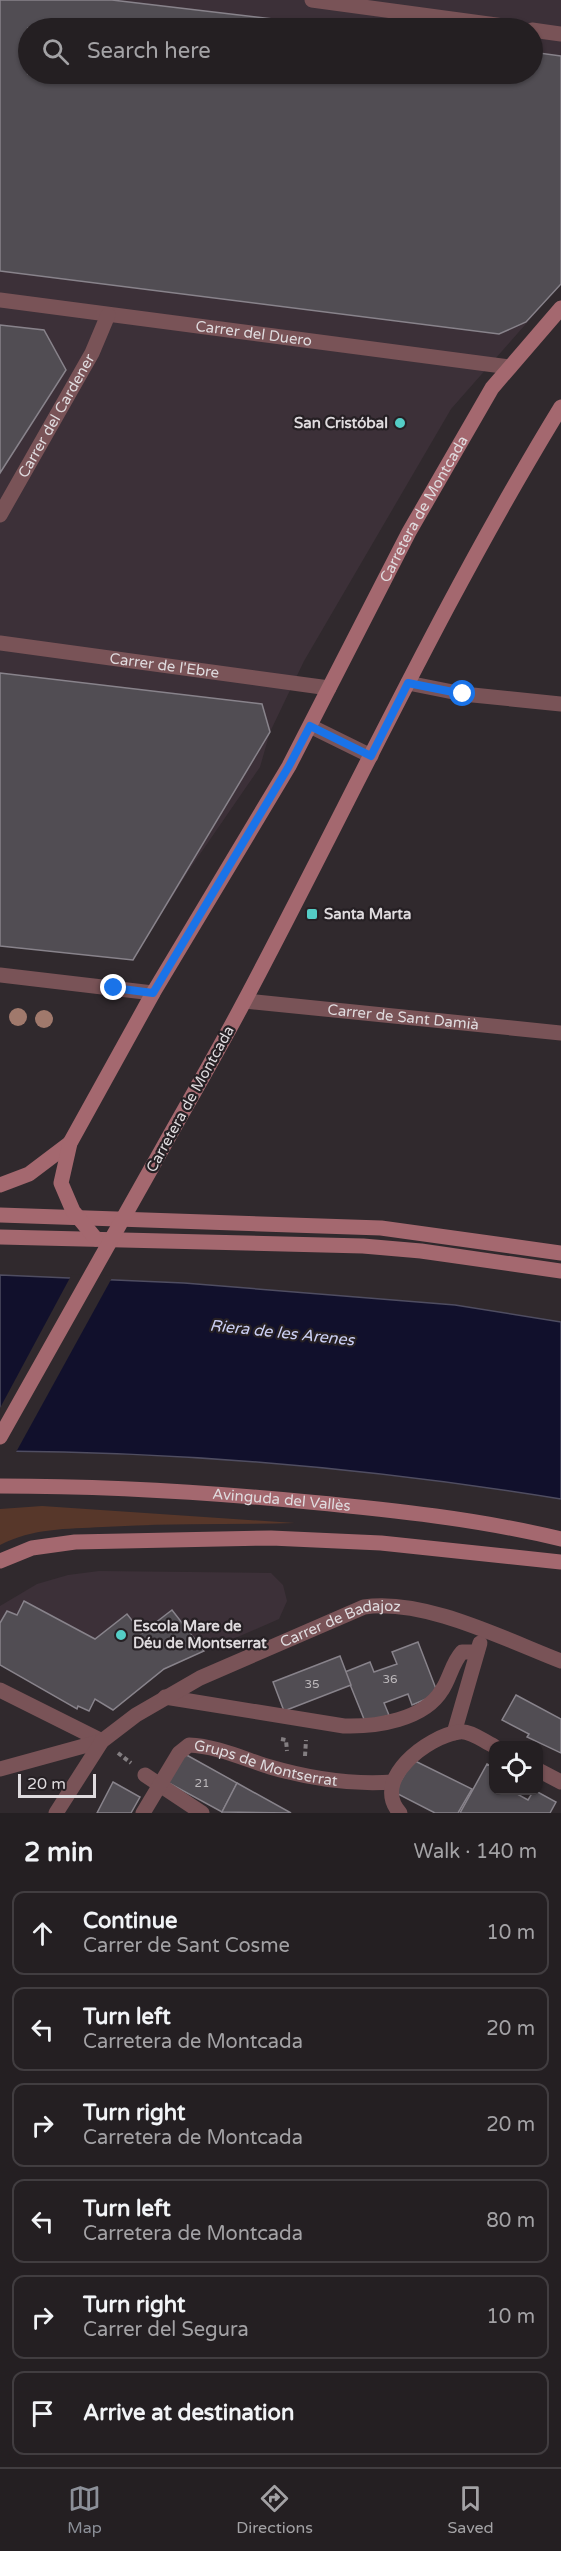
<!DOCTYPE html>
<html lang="en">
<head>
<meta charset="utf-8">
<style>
  :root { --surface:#241f22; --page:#302c2f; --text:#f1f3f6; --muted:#a3a2a5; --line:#413d40; --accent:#8c9099 }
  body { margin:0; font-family:"Varela Round",sans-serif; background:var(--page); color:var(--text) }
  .controls { position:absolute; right:18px; bottom:18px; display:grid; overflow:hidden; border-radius:12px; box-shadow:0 2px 4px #0004 }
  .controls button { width:54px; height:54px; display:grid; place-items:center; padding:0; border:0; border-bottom:2px solid var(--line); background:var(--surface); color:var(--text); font:30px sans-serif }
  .scale { position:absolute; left:18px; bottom:15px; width:78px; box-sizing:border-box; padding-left:6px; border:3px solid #dfdbde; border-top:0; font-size:16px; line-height:21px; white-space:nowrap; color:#dfdbde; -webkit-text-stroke:4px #262024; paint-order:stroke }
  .stop { position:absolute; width:18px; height:18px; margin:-14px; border:4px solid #1a73e8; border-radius:50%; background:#fff }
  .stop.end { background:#1a73e8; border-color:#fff; box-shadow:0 2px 6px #0008 }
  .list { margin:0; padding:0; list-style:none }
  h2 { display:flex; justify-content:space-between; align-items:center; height:78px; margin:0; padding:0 24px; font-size:26px }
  h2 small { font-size:20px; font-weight:400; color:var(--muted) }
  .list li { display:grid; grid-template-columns:39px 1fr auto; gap:18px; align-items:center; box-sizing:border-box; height:84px; margin:0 12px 12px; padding:0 12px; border:2px solid var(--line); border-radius:12px }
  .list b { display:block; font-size:22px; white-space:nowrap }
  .list p { margin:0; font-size:20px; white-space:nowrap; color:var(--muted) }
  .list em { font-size:20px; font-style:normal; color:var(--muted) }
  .icon { flex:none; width:33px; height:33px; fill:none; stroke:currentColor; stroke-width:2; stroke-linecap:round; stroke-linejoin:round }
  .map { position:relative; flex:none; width:561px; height:1813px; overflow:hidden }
  .search { position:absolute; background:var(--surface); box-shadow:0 2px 4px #0004; left:18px; right:18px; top:18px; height:66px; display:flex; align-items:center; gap:15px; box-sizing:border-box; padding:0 21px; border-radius:33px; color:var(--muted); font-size:22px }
  .sheet { height:654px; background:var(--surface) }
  nav { display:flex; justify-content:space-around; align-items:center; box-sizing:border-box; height:84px; border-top:2px solid var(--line); background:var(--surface); font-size:16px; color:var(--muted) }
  nav a { display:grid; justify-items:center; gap:3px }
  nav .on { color:var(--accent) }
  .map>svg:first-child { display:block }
</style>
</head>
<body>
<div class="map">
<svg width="561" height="1813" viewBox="0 0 561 1813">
  <rect width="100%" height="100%" fill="#30292d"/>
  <!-- built -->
  <g fill="#3c3038" fill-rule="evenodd">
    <path d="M0,0h561v284l-110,125 -147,252 -34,71 -10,35 -71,103 -56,90 -133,-14zM28,28h504v46h-504z"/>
    <polygon points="99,1571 271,1573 283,1585 287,1601 279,1619 96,1699 89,1711 78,1706 77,1709 0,1665 0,1606 37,1584 68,1575"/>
  </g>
  <!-- green -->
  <path fill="#57372a" d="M42,1506l253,17c-64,2 -128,0 -192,4 -37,2 -70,1 -103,18v-36z"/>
  <!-- water -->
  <path fill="#11102c" stroke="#4f4d61" stroke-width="1.5" d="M0,1275l184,8 271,22 106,17v177c-185,-30 -374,-47 -561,-48z"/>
  <!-- pier -->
  <polygon fill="#30292d" points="72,1274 113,1276 15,1454 0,1454 0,1408"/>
  <!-- building -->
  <g fill="#514d53" stroke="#88838b" stroke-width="1.5">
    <polygon points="0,0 112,0 350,28 28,28 28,74 532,74 532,52 561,56 561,284 526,322 499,334 0,271"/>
    <polygon points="0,325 44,330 66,370 0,473"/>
    <polygon points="0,673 262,704 270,732 133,960 0,946"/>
    <polygon points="24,1601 95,1639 127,1614 142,1633 172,1610 204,1651 164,1669 113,1710 95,1699 89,1711 78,1706 77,1709 0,1665 0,1623 7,1611 17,1615"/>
    <polygon points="418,1642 438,1694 412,1705 408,1694 384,1703 389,1715 366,1724 345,1672 370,1662 374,1672 397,1664 392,1652"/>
    <polygon points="340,1656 351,1685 284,1711 273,1682"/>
    <polygon points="516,1695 561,1719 561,1753 527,1737 529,1734 502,1720"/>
    <polygon points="183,1753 237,1783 222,1812 167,1782"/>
    <polygon points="413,1760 472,1789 458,1813 435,1813 394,1792"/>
    <polygon points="487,1764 494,1768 494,1790 510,1790 528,1800 534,1790 556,1802 550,1813 460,1813"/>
    <polygon points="113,1782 140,1797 131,1813 97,1813"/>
    <polygon points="237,1783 291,1813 222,1812"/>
  </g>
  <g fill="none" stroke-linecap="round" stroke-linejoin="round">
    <!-- path -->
    <g stroke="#837e81" stroke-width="4" stroke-dasharray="4.5 3" stroke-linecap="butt">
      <polyline points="281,1739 286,1740 287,1751"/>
      <polyline points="118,1753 131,1763"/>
      <polyline points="305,1756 306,1740"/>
    </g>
    <!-- street -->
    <g stroke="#795357" stroke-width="15">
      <polyline points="312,0 518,28"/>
      <polyline points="532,30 561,34"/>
      <path id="s1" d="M0,300l510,67"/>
      <path id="s2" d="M0,515l92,-162 16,-38"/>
      <path id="s3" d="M0,643l329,45"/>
      <polyline points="408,683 463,694 561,704"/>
      <polyline points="310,726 371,756"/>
      <polyline points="0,975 153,993"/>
      <path id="s4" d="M245,1001l316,32"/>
      <polyline points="0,1690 102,1741"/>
      <path d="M165,1697l179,29c32,1 80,-6 98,-36 8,-12 10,-27 20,-38h15"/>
      <polyline points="454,1733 480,1643"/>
      <polyline points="0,1769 102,1741"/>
      <polyline points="538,1770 561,1782"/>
      <polyline points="145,1775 202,1813"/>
      <path id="s5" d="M56,1813l46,-72 34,-26 64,-37 164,-71c60,-9 140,32 197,54"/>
      <path id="s6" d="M143,1813l36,-60 10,-8c27,1 55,14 81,22 41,12 80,18 123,15"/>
      <path d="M400,1813c-30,-33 28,-77 59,-81 11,-2 24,9 35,14"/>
    </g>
    <!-- secondary -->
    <g stroke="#a4686f" stroke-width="15">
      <path d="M152,1167c31,-56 63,-110 93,-167 105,-198 199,-402 316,-593"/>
      <polyline points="0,1185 29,1174 70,1143"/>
      <polyline points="0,1215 381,1228 561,1253"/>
      <polyline points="0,1237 363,1246 421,1251 561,1271"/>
      <path id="s7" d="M96,1239l-23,-28 -12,-28 9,-40 83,-150 136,-227 120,-234 83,-144 69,-80"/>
      <path id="s8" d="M0,1486c103,0 206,6 309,16 84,8 169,17 252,37"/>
      <polyline points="0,1561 32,1548 75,1542 271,1538 381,1543 561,1562"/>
    </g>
    <!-- secondary-bridge -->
    <polyline stroke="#a4686f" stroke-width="15" points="0,1437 152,1167"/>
  </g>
  <!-- trees -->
  <g fill="#a0796c">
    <circle cx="18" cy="1017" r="9"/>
    <circle cx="44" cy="1019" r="9"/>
  </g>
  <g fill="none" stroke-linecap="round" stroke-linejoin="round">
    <!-- route -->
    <polyline stroke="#1a73e8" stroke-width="8" points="114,988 153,993 289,766 310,726 371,756 408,683 463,694"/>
  </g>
  <!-- markers -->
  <g fill="#54cdc6" stroke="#262024" stroke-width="2">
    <circle cx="400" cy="423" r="6"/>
    <rect x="306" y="908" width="12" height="12" rx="3"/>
    <circle cx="121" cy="1635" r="6"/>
  </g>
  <g text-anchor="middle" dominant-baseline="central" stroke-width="4.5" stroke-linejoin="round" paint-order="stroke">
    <!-- number labels -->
    <g font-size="12" fill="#bcb8bb">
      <text x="390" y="1679">36</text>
      <text x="312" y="1684">35</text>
      <text x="202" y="1783">21</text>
    </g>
    <!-- street labels -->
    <g font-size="15" fill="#dfdbde" stroke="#262024">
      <text stroke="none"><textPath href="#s1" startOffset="256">Carrer del Duero</textPath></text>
      <text stroke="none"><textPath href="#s2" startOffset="114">Carrer del Cardener</textPath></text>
      <text stroke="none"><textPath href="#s7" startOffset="834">Carretera de Montcada</textPath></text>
      <text stroke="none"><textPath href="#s3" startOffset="166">Carrer de l'Ebre</textPath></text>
      <text stroke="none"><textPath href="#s4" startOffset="159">Carrer de Sant Damià</textPath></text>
      <text transform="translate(190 1099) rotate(-61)">Carretera de Montcada</text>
      <text stroke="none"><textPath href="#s8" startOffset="282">Avinguda del Vallès</textPath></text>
      <text stroke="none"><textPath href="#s5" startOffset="354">Carrer de Badajoz</textPath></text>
      <text stroke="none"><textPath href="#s6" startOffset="162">Grups de Montserrat</textPath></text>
    </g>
    <!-- poi labels -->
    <g font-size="15" font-weight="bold" fill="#dfdbde" stroke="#262024" text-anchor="start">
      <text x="388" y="423" text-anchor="end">San Cristóbal</text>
      <text x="324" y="914">Santa Marta</text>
      <text x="133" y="1626">Escola Mare de<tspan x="133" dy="17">Déu de Montserrat</tspan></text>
    </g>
    <!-- water labels -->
    <g font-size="16" font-style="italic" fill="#ccd0f5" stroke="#262024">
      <text transform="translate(282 1333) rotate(6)">Riera de les Arenes</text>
    </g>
  </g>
</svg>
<div class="controls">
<button><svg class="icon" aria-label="locate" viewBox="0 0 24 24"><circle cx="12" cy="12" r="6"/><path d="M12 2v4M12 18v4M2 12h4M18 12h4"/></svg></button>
</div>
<div class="scale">20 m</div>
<div class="stop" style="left:463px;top:694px"></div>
<div class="stop end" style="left:114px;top:988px"></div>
<div class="search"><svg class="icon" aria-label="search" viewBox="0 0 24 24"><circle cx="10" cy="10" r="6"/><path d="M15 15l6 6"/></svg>Search here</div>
</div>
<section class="sheet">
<h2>2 min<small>Walk · 140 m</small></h2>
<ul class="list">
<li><svg class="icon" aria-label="ahead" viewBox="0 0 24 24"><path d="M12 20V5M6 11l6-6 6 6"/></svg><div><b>Continue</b><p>Carrer de Sant Cosme</p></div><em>10 m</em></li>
<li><svg class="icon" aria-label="left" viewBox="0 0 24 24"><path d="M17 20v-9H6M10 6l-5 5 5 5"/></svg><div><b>Turn left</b><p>Carretera de Montcada</p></div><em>20 m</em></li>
<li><svg class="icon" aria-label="right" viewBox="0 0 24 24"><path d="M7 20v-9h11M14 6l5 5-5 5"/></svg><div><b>Turn right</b><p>Carretera de Montcada</p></div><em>20 m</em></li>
<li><svg class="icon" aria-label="left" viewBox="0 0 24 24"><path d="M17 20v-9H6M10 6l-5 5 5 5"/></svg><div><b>Turn left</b><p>Carretera de Montcada</p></div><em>80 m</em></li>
<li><svg class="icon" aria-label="right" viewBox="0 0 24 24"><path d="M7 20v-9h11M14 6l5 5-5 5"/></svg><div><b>Turn right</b><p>Carrer del Segura</p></div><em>10 m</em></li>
<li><svg class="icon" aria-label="arrive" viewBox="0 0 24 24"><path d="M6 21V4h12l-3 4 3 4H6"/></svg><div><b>Arrive at destination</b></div></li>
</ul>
</section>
<nav>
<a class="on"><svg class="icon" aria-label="map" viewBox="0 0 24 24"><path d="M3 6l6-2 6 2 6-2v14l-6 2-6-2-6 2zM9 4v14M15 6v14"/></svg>Map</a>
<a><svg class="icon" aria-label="directions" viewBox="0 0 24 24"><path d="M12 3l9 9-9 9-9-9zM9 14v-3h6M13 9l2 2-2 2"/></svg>Directions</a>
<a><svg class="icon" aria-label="saved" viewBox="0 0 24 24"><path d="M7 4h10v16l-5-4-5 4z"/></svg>Saved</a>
</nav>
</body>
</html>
